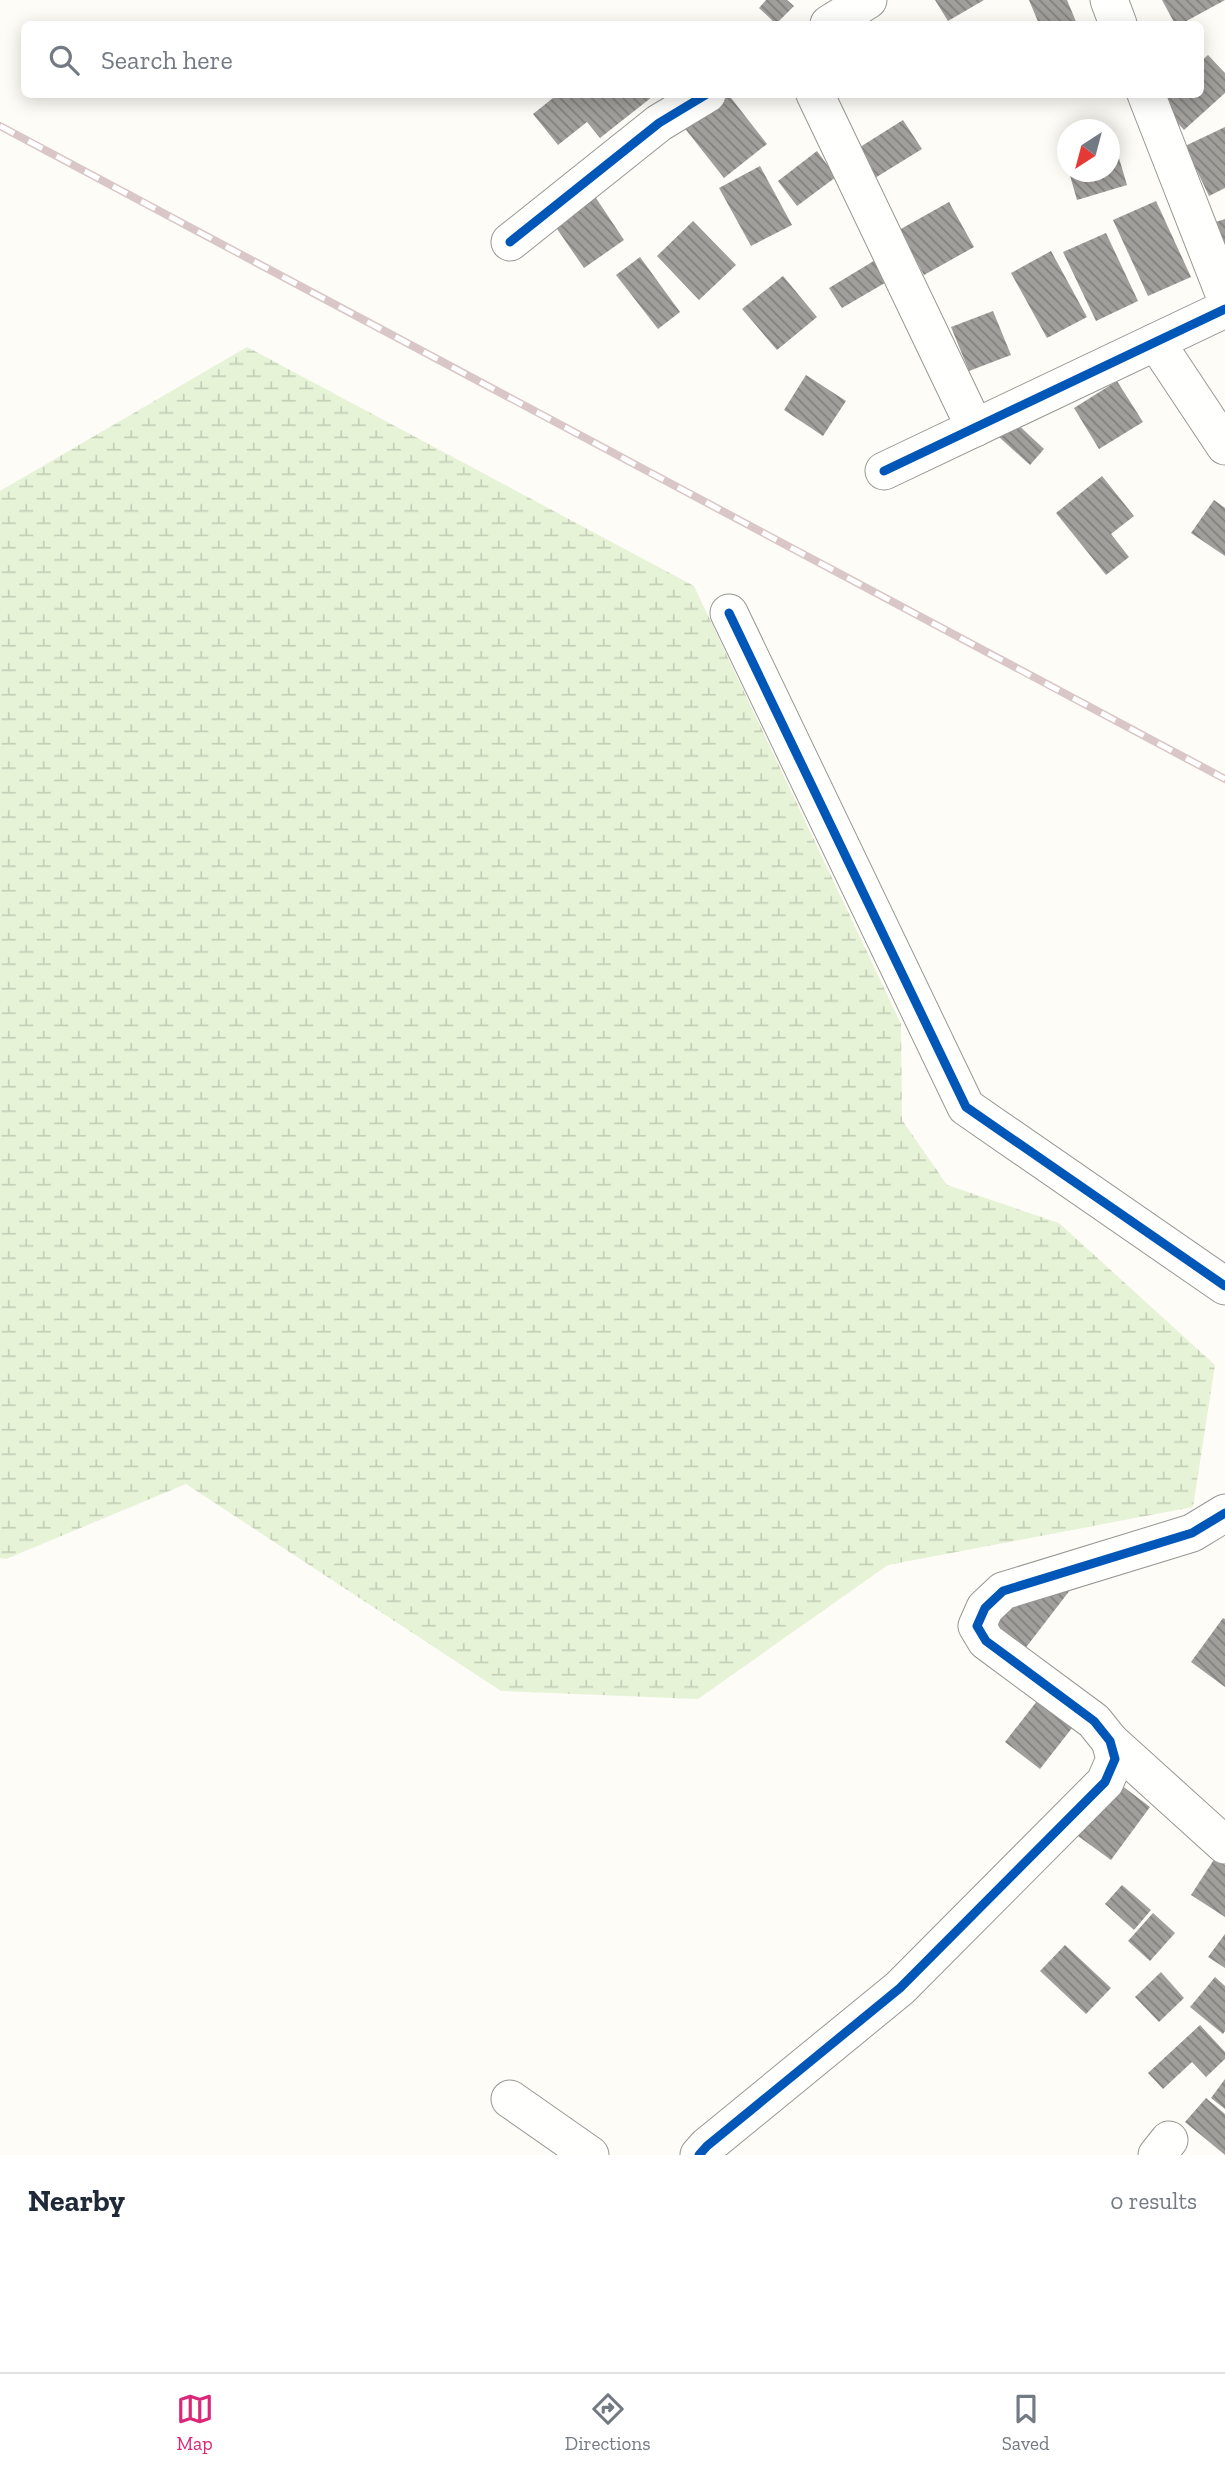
<!DOCTYPE html>
<html lang="en">
<head>
<meta charset="utf-8">
<style>
  :root { --surface:#fff; --page:#f2f2f3; --text:#1f2937; --muted:#747a83; --line:#e0e1e3; --accent:#db2777 }
  body { margin:0; font-family:"Zilla Slab",serif; background:var(--page); color:var(--text) }
  .compass { position:absolute; left:1057px; top:119px; width:63px; height:63px; border-radius:50%; background:var(--surface); box-shadow:0 4px 18px #0003; rotate:216deg }
  .list { margin:0; padding:0; list-style:none }
  h2 { display:flex; justify-content:space-between; align-items:center; height:91px; margin:0; padding:0 28px; font-size:30px }
  h2 small { font-size:23px; font-weight:400; color:var(--muted) }
  .icon { flex:none; width:38px; height:38px; fill:none; stroke:currentColor; stroke-width:2; stroke-linecap:round; stroke-linejoin:round }
  .map { position:relative; flex:none; width:1225px; height:2155px; overflow:hidden }
  .search { position:absolute; background:var(--surface); box-shadow:0 4px 18px #0003; left:21px; right:21px; top:21px; height:77px; display:flex; align-items:center; gap:18px; box-sizing:border-box; padding:0 24px; border-radius:10px; color:var(--muted); font-size:26px }
  .sheet { height:217px; background:var(--surface) }
  nav { display:flex; justify-content:space-around; align-items:center; box-sizing:border-box; height:98px; border-top:2px solid var(--line); background:var(--surface); font-size:19px; color:var(--muted) }
  nav a { display:grid; justify-items:center; gap:4px }
  nav .on { color:var(--accent) }
  .map>svg:first-child { display:block }
</style>
</head>
<body>
<div class="map">
<svg width="1225" height="2155" viewBox="0 0 1225 2155">
  <defs>
    <pattern id="wetland-marsh" width="20" height="14" patternUnits="userSpaceOnUse" patternTransform="scale(1.75)"><rect width="20" height="14" fill="#e7f3d7"/><path d="M1 5h8M5 5V1M11 12h8M15 12V8" fill="none" stroke="#c5cfb8"/></pattern>
    <pattern id="building-back-hatch" width="6" height="6" patternUnits="userSpaceOnUse" patternTransform="scale(1.75)"><rect width="6" height="6" fill="#a19f9c"/><path d="M-1 5l2 2M0 0l6 6M5-1l2 2" fill="none" stroke="#82807e"/></pattern>
  </defs>
  <rect width="100%" height="100%" fill="#fdfcf7"/>
  <!-- wetland -->
  <polygon fill="url(#wetland-marsh)" points="247,347 694,586 901,1024 902,1120 947,1185 1059,1223 1215,1365 1193,1507 888,1565 698,1699 501,1691 186,1484 6,1559 0,1558 0,491"/>
  <!-- building -->
  <g fill="url(#building-back-hatch)">
    <polygon points="766,0 787,0 794,6 776,24 759,8"/>
    <polygon points="935,0 984,0 948,21"/>
    <polygon points="1029,0 1067,0 1077,24 1039,24"/>
    <polygon points="1162,0 1225,0 1181,24 1175,24"/>
    <polygon points="1208,55 1225,73 1225,93 1184,130 1157,101 1164,94 1200,94 1200,62"/>
    <polygon points="558,94 650,94 652,97 600,138 587,122 558,145 533,114"/>
    <polygon points="723,94 728,94 767,144 724,178 683,126"/>
    <polygon points="903,120 922,149 875,178 857,149"/>
    <polygon points="1225,127 1225,188 1209,196 1185,146"/>
    <polygon points="1113,138 1127,185 1077,200 1069,172 1110,172 1110,139"/>
    <polygon points="817,151 836,177 797,206 778,181"/>
    <polygon points="760,166 792,225 751,246 719,188"/>
    <polygon points="594,195 624,240 584,268 553,223"/>
    <polygon points="1156,201 1191,277 1148,296 1113,220"/>
    <polygon points="949,202 974,247 924,275 899,230"/>
    <polygon points="1225,219 1225,275 1207,225"/>
    <polygon points="693,221 736,265 699,300 657,256"/>
    <polygon points="1106,233 1138,301 1096,321 1063,252"/>
    <polygon points="1051,251 1087,317 1047,338 1011,273"/>
    <polygon points="882,256 895,277 842,308 829,288"/>
    <polygon points="640,257 680,312 658,329 616,275"/>
    <polygon points="783,276 817,317 777,350 742,309"/>
    <polygon points="993,311 1011,355 969,371 951,327"/>
    <polygon points="806,375 846,401 823,436 784,410"/>
    <polygon points="1117,381 1143,422 1099,449 1074,408"/>
    <polygon points="1013,420 1044,449 1030,465 998,436"/>
    <polygon points="1102,476 1134,516 1111,534 1129,557 1106,575 1056,513"/>
    <polygon points="1214,500 1225,508 1225,556 1191,533"/>
    <polygon points="1047,1558 1077,1581 1024,1650 982,1618 1026,1584"/>
    <polygon points="1223,1618 1225,1619 1225,1687 1191,1662"/>
    <polygon points="1037,1701 1072,1728 1040,1769 1005,1742"/>
    <polygon points="1100,1769 1150,1807 1111,1860 1060,1823"/>
    <polygon points="1215,1858 1225,1865 1225,1917 1191,1895"/>
    <polygon points="1122,1885 1151,1910 1134,1930 1105,1904"/>
    <polygon points="1153,1913 1175,1933 1150,1961 1128,1941"/>
    <polygon points="1225,1934 1225,1968 1208,1957"/>
    <polygon points="1065,1945 1111,1988 1086,2014 1040,1971"/>
    <polygon points="1161,1972 1184,1998 1159,2022 1135,1997"/>
    <polygon points="1215,1977 1225,1986 1225,2031 1223,2034 1190,2007"/>
    <polygon points="1200,2025 1225,2052 1225,2059 1206,2077 1192,2062 1163,2089 1148,2073"/>
    <polygon points="1225,2079 1225,2109 1211,2098"/>
    <polygon points="1206,2098 1225,2114 1225,2155 1185,2122"/>
  </g>
  <g fill="none" stroke-linecap="round" stroke-linejoin="round">
    <defs>
      <g id="minor">
        <polyline points="1109,0 1118,24"/>
        <polyline points="829,24 868,0"/>
        <polyline points="815,94 975,428"/>
        <polyline points="1146,94 1225,296"/>
        <polyline points="510,242 659,123 707,94"/>
        <polyline points="1156,342 1225,446"/>
        <polyline points="884,471 1225,309"/>
        <polyline points="729,613 966,1107 1225,1286"/>
        <polyline points="1110,1741 1225,1845"/>
        <polyline points="510,2099 590,2155"/>
        <polyline points="699,2155 707,2146 900,1988 1105,1782 1115,1759 1110,1741 1094,1721 986,1641 977,1626 985,1608 1003,1591 1192,1533 1225,1513"/>
        <polyline points="1157,2155 1169,2140"/>
      </g>
    </defs>
    <!-- minor casing -->
    <use href="#minor" stroke="#979795" stroke-width="39"/>
    <!-- minor -->
    <use href="#minor" stroke="#fffffe" stroke-width="37"/>
    <defs>
      <polyline id="rail" points="0,126 1225,779"/>
    </defs>
    <!-- rail casing -->
    <use href="#rail" stroke="#d9c6c7" stroke-width="8"/>
    <!-- rail -->
    <use href="#rail" stroke="#fff" stroke-width="5" stroke-dasharray="16" stroke-linecap="butt"/>
    <defs>
      <g id="cycleway">
        <polyline points="510,242 659,123 707,94"/>
        <polyline points="884,471 1225,309"/>
        <polyline points="729,613 966,1107 1225,1286"/>
        <polyline points="699,2155 707,2146 900,1988 1105,1782 1115,1759 1110,1741 1094,1721 986,1641 977,1626 985,1608 1003,1591 1192,1533 1225,1513"/>
      </g>
    </defs>
    <!-- cycleway casing -->
    <use href="#cycleway" stroke="#fff" stroke-width="13"/>
    <!-- cycleway -->
    <use href="#cycleway" stroke="#0057b8" stroke-width="9"/>
  </g>
</svg>
<svg class="compass" viewBox="-18 -18 36 36"><path d="M0-13l5 13h-10z" fill="#e53935"/><path d="M0 13l5-13h-10z" fill="#747a83"/></svg>
<div class="search"><svg class="icon" aria-label="search" viewBox="0 0 24 24"><circle cx="10" cy="10" r="6"/><path d="M15 15l6 6"/></svg>Search here</div>
</div>
<section class="sheet">
<h2>Nearby<small>0 results</small></h2>
<ul class="list">
</ul>
</section>
<nav>
<a class="on"><svg class="icon" aria-label="map" viewBox="0 0 24 24"><path d="M3 6l6-2 6 2 6-2v14l-6 2-6-2-6 2zM9 4v14M15 6v14"/></svg>Map</a>
<a><svg class="icon" aria-label="directions" viewBox="0 0 24 24"><path d="M12 3l9 9-9 9-9-9zM9 14v-3h6M13 9l2 2-2 2"/></svg>Directions</a>
<a><svg class="icon" aria-label="saved" viewBox="0 0 24 24"><path d="M7 4h10v16l-5-4-5 4z"/></svg>Saved</a>
</nav>
</body>
</html>
